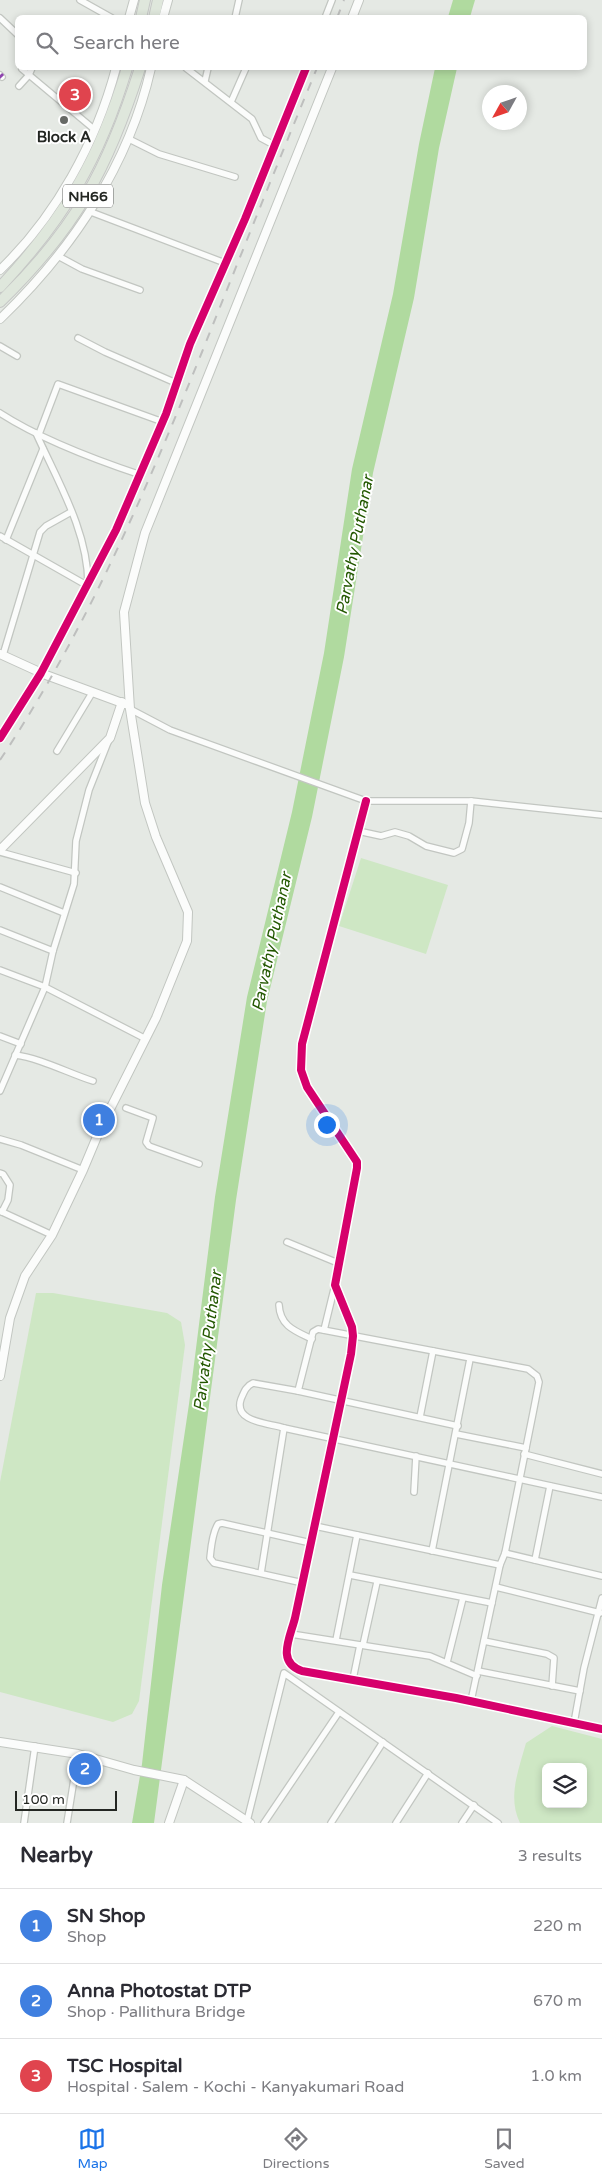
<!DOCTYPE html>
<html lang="en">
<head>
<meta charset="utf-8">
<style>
  :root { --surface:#fff; --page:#f2f2f3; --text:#2b2b33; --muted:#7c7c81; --line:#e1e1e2; --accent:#1a73e8 }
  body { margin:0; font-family:"Varela Round",sans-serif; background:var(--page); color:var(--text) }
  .controls { position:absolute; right:15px; bottom:15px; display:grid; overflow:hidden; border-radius:8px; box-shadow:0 2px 8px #0003 }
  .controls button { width:45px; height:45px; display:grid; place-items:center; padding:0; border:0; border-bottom:1px solid var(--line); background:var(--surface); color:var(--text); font:25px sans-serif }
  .compass { position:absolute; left:482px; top:85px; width:45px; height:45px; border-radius:50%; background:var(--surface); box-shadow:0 2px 8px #0003; rotate:230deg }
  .scale { position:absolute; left:15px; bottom:12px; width:102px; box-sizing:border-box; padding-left:5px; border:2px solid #232622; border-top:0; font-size:14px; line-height:18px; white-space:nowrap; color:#232622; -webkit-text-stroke:4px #fff; paint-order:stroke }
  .you { position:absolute; left:326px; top:1124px; width:18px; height:18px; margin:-12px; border:4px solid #fff; border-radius:50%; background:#1a73e8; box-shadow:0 0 0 8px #1a73e833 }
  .badge { display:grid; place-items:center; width:32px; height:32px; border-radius:50%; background:var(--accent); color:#fff; font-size:16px; font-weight:700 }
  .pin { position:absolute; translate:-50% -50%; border:2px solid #fff; box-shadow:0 1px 5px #0006 }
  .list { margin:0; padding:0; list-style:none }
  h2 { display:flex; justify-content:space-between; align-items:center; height:65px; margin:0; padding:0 20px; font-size:21px }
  h2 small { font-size:16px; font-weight:400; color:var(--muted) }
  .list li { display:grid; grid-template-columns:32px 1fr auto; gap:15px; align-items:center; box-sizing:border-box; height:75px; padding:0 20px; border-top:1px solid var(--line) }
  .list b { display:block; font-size:19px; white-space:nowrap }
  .list p { margin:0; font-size:16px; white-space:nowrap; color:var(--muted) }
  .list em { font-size:16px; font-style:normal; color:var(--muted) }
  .icon { flex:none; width:28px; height:28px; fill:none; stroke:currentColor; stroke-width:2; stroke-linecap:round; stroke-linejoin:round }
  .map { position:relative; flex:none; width:602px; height:1823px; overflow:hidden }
  .search { position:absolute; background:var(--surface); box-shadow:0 2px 8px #0003; left:15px; right:15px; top:15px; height:55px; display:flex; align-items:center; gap:12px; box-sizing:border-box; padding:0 18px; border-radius:8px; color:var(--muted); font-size:19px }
  .sheet { height:290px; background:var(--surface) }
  nav { display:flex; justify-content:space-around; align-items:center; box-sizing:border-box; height:70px; border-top:1px solid var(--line); background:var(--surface); font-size:14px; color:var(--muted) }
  nav a { display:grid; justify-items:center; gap:2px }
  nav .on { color:var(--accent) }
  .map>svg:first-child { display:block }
</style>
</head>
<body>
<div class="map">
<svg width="602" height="1823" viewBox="0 0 602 1823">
  <rect width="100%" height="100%" fill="#e5e9e4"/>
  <!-- green -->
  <g fill="#cee7c4" fill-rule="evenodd">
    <polygon points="361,858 448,885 426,954 339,926"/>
    <polygon points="36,1293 53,1293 167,1313 181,1322 185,1345 139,1701 132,1714 113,1722 0,1692 0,1482"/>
    <path d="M552,1726l50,13v84h-82c-13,-26 -1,-54 6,-80zM546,1767h37v37h-37z"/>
  </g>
  <!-- water -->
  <g fill="#b0da9f">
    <polygon points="453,0 475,0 470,17 448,17"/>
    <polygon points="435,68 457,68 439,148 414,298 373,473 344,657 312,817 267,1001 236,1200 154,1823 132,1823 142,1764 162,1585 189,1404 215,1197 247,997 292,812 324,653 352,469 393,294 419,144"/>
  </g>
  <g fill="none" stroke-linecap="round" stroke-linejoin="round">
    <defs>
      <g id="street">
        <polyline points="80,0 112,18"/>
        <polyline points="0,18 18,35"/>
        <polyline points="235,18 239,0"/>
        <polyline points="325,18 332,0"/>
        <polyline points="186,68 252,119 261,138 274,145"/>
        <polyline points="22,69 95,130"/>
        <polyline points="0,75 2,77"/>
        <polyline points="205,81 208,68"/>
        <polyline points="19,86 29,75 32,68"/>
        <polyline points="231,102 246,68"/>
        <polyline points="129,139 159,154 235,177"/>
        <polyline points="91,212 225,263"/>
        <polyline points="58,256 82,269 140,290"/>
        <polyline points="78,338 105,352 176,383"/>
        <polyline points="0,346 17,356"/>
        <path d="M0,413c40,26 96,47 141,62"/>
        <polyline points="39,434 58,384 163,422"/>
        <path d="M0,536l88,50c1,-53 -31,-106 -52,-153"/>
        <polyline points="6,540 43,449"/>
        <polyline points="3,655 40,532 46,526 71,512"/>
        <polyline points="130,709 170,730 366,801 471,801 602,815"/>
        <polyline points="0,738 41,673 116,530 166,414 190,344 245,219 306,68"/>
        <polyline points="57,751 92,693"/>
        <path d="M366,801l-64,243 -1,26 6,17 50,75v6l-22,117 17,42 1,9 -2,18 -56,264c-5,20 -19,44 7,53l154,27 146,31"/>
        <polyline points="358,831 381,836 395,832 409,836 426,846 454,853 462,849 469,823 471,801"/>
        <polyline points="0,852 76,873"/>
        <polyline points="0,887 64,913"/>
        <polyline points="0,930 53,951"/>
        <polyline points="0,970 45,987 144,1038"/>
        <polyline points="0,1036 21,1044"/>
        <path d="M15,1055c25,3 53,18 78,26"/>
        <polyline points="0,1091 45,987 53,951 74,884 76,841 89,790 108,742"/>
        <polyline points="126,1108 153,1118 146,1142 149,1146 199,1164"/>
        <polyline points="0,1139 21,1145 83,1170"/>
        <polyline points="0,1173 3,1174 10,1185 8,1200 2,1212"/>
        <polyline points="0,1211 52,1235"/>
        <polyline points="287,1242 338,1263"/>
        <path d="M279,1305c1,21 16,26 33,34"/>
        <polyline points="324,1330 335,1285"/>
        <polyline points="298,1391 313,1332 318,1329 528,1369 537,1376 539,1382 533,1413 505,1553 500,1565 471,1701"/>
        <polyline points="420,1417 433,1351"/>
        <path d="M458,1426l-160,-35 -45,-8c-7,3 -9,9 -12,16 -8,23 27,24 43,29l318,69"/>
        <polyline points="456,1434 526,1448"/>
        <polyline points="524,1454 602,1474"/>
        <polyline points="414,1492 416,1456"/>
        <polyline points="315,1526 500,1565"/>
        <polyline points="432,1551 470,1359"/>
        <polyline points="505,1553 602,1576"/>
        <polyline points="535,1560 550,1486"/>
        <polyline points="261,1573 284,1428"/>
        <polyline points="350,1575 492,1603"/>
        <path d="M303,1583l-89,-20 -4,-5c1,-10 2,-25 8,-34l4,-1 89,20"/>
        <polyline points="496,1587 600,1613"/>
        <polyline points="291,1634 430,1656 477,1676"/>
        <polyline points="336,1640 357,1535"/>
        <polyline points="484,1641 547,1654 554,1658 552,1686"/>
        <polyline points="363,1645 377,1582"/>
        <polyline points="447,1662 463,1598"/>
        <polyline points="478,1671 580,1691"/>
        <polyline points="353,1679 360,1645"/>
        <polyline points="574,1723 584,1668 602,1598"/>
        <polyline points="247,1821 284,1673 498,1823"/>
        <polyline points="24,1823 35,1746"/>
        <polyline points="67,1823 78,1754"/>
        <polyline points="264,1823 339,1712"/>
        <polyline points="331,1823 383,1742"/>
        <polyline points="396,1823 428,1773"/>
        <polyline points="462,1823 474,1805"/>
      </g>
      <g id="secondary">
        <polyline points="129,18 134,0"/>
        <polyline points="163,18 168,0"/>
        <polyline points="352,18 359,0"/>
        <path d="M0,270c56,-54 96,-127 116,-202"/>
        <path d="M0,319c72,-69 129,-154 151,-251"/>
        <polyline points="0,654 46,675 125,704"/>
        <polyline points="0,850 110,738 122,702"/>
        <polyline points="0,1376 10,1318 25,1276 52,1235 83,1170 101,1127 156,1018 187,941 188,912 156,837 145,803 130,709 124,612 145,533 332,68"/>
        <polyline points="0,1742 78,1754 134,1770 184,1780 250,1823"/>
        <polyline points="169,1823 184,1780"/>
      </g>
      <g id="highway">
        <polyline points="141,18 145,0"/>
        <polyline points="154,18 158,0"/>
        <path d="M0,287c65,-69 100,-129 127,-219"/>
        <path d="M0,302c76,-74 108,-133 140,-234"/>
      </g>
    </defs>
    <!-- street casing -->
    <use href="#street" stroke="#c2c6c1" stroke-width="8"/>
    <!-- secondary casing -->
    <use href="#secondary" stroke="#c2c6c1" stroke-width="10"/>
    <!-- highway casing -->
    <use href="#highway" stroke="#c5c7c5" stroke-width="12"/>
    <!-- street -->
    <use href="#street" stroke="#fbfcfb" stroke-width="5.5"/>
    <!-- secondary -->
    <use href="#secondary" stroke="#fbfcfb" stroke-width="8"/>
    <!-- highway -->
    <use href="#highway" stroke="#dfe7dc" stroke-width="10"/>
    <!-- rail -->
    <g stroke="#bebfbe" stroke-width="2" stroke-dasharray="9 9" stroke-linecap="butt">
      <polyline points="337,18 344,0"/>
      <path d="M0,760c86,-129 144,-265 202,-408 38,-95 76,-190 115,-284"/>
    </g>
    <!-- quiet -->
    <polyline stroke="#8e44ad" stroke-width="6" stroke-dasharray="12 6" stroke-linecap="butt" points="0,75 2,77"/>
    <defs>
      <g id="cycleway">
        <polyline points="0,738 41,673 116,530 166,414 190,344 245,219 306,68"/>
        <path d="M366,801l-64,243 -1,26 6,17 50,75v6l-22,117 17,42 1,9 -2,18 -56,264c-5,20 -19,44 7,53l154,27 146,31"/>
      </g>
    </defs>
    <!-- cycleway casing -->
    <use href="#cycleway" stroke="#fff" stroke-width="11"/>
    <!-- cycleway -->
    <use href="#cycleway" stroke="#d6006c" stroke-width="8"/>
  </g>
  <!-- markers -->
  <circle fill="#676a66" stroke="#fff" stroke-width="2" cx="64" cy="120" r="5"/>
  <g text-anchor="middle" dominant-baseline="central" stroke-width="4" stroke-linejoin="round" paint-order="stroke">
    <!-- shield labels -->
    <rect fill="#fff" stroke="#656764" stroke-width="1" x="63" y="184.5" width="50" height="23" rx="4"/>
    <g font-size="14" font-weight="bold" fill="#232622">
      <text x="88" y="196">NH66</text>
    </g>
    <!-- poi labels -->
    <g font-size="15" font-weight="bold" fill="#232622" stroke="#fff">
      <text x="64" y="137">Block A</text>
    </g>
    <!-- water labels -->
    <g font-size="16" font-style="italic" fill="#235800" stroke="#fff">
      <text transform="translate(355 545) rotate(-79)">Parvathy Puthanar</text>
      <text transform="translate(272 942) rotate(-78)">Parvathy Puthanar</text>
      <text transform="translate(208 1341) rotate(-83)">Parvathy Puthanar</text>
    </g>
  </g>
</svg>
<div class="controls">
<button><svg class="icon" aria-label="layers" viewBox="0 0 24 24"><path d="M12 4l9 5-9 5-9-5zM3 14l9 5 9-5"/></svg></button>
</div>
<svg class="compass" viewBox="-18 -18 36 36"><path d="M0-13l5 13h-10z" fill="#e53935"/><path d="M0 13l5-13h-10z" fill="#7c7c81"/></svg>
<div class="scale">100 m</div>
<div class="you"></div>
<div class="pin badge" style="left:99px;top:1120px;background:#3f7fe0">1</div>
<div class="pin badge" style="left:85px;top:1769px;background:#3f7fe0">2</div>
<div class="pin badge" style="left:75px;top:95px;background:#e0444e">3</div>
<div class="search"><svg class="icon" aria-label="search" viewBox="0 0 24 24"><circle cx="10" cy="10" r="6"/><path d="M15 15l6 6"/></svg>Search here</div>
</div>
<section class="sheet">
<h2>Nearby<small>3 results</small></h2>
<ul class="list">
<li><span class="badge" style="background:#3f7fe0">1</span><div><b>SN Shop</b><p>Shop</p></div><em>220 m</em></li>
<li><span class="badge" style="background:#3f7fe0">2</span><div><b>Anna Photostat DTP</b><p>Shop · Pallithura Bridge</p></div><em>670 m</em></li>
<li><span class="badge" style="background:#e0444e">3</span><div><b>TSC Hospital</b><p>Hospital · Salem - Kochi - Kanyakumari Road</p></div><em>1.0 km</em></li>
</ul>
</section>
<nav>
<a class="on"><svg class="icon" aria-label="map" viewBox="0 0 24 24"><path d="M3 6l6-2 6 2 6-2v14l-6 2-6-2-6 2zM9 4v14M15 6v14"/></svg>Map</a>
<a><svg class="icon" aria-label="directions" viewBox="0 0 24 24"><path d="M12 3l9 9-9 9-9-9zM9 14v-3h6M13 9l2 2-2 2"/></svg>Directions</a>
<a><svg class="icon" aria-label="saved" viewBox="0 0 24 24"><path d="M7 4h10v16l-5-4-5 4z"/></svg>Saved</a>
</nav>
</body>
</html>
